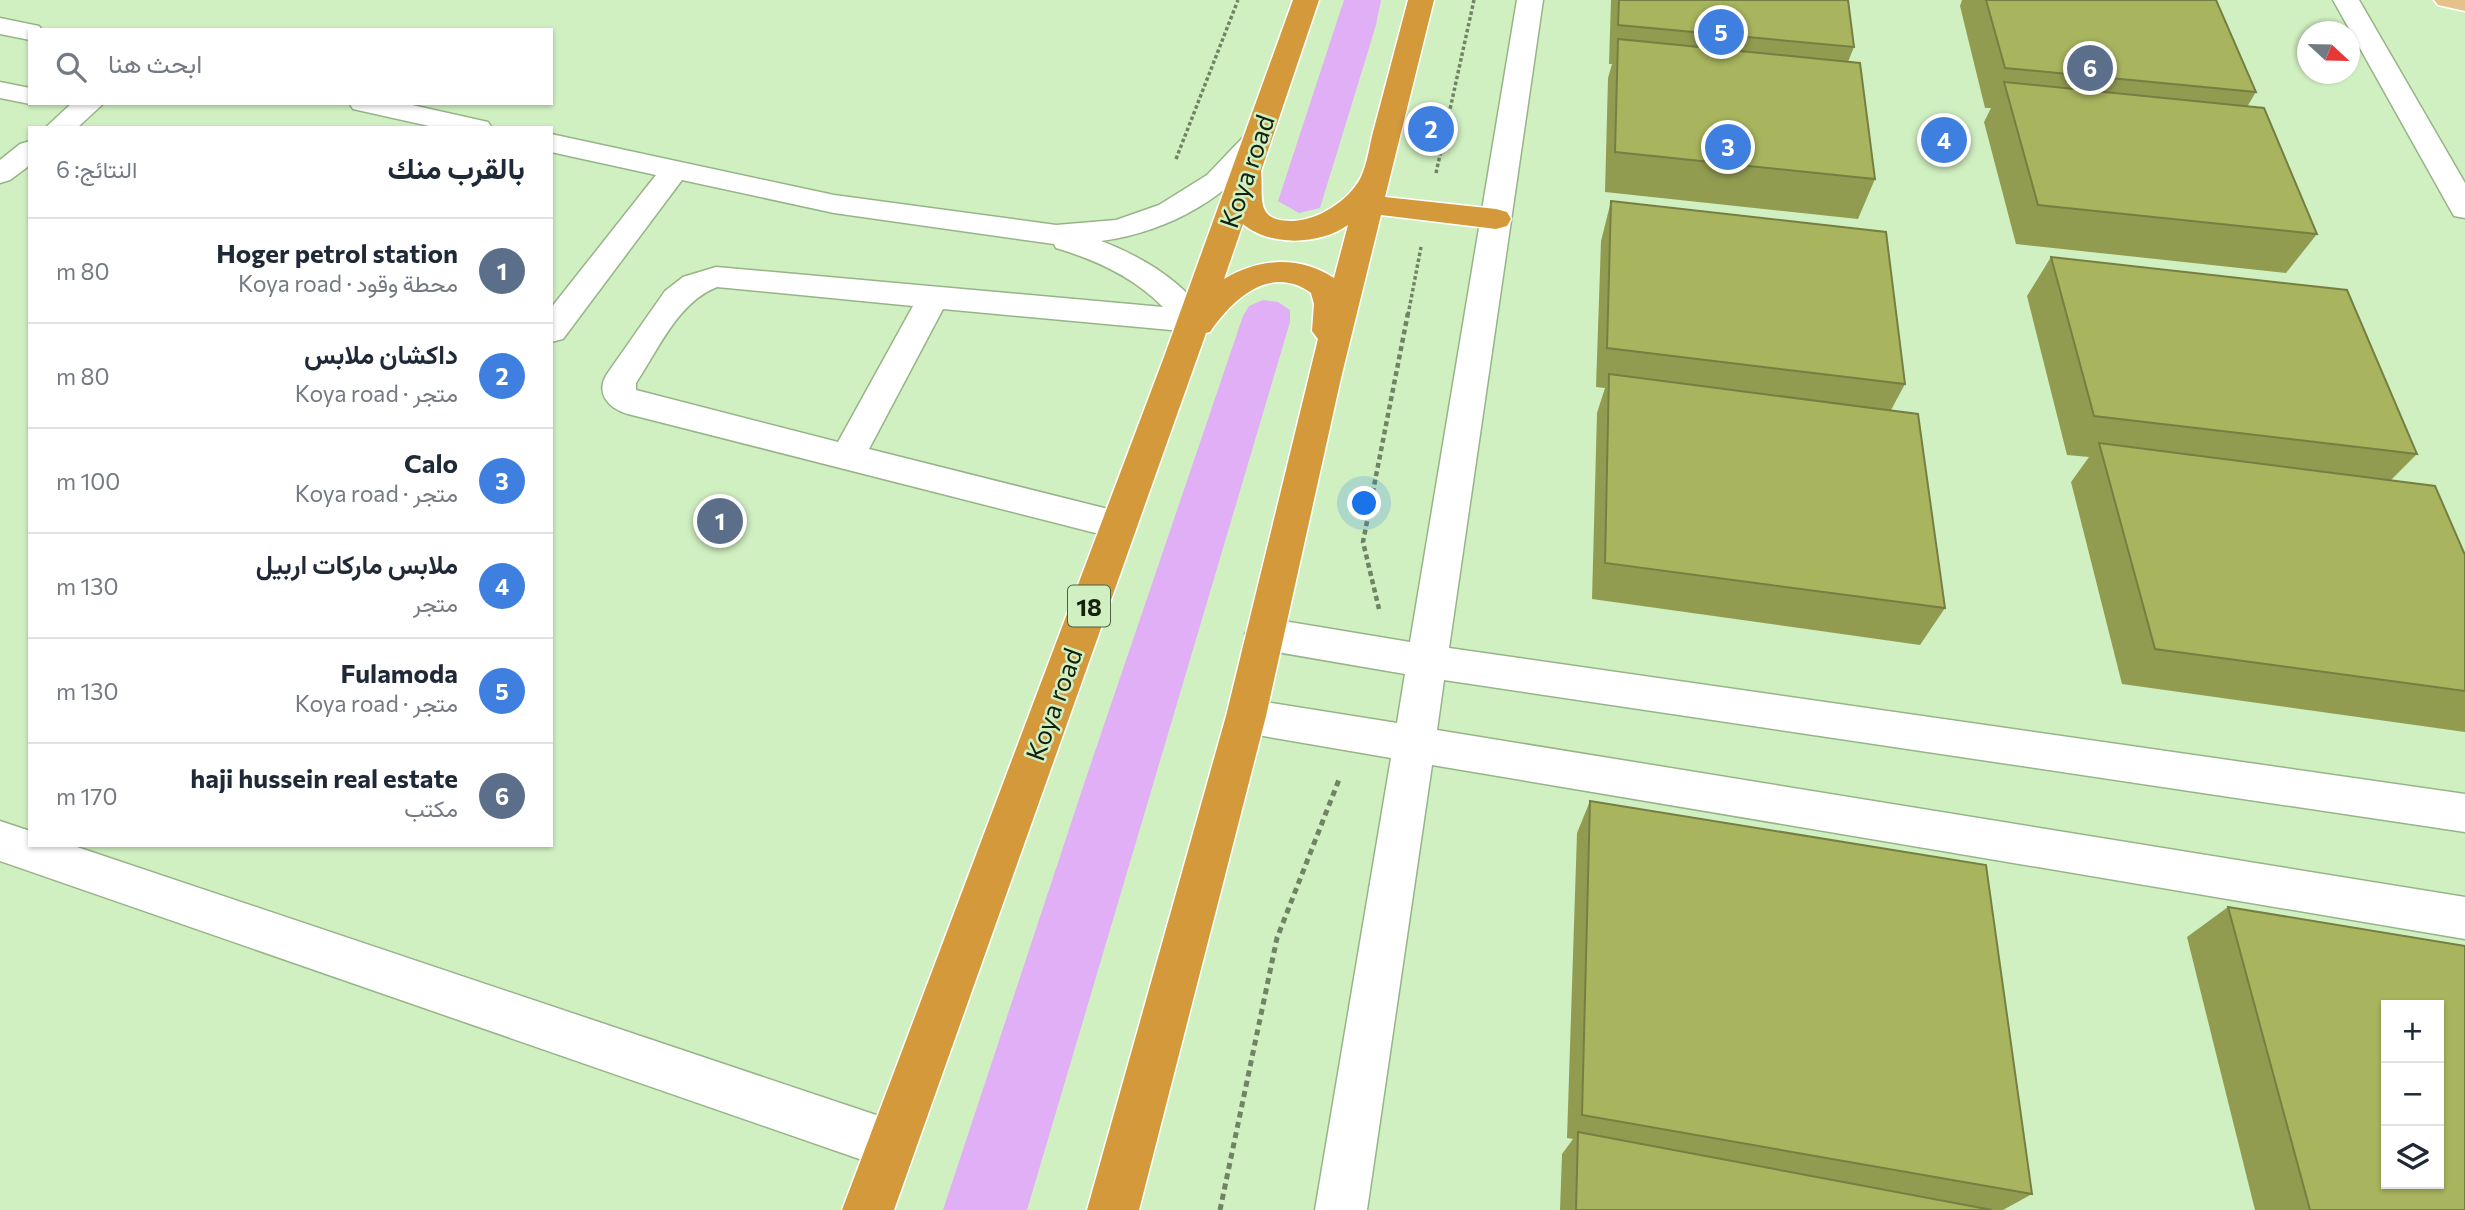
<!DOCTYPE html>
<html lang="ar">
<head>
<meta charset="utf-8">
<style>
  :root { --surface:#fff; --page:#f6f6f7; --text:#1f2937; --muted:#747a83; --line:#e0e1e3; --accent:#1a73e8 }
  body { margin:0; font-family:Commissioner,Vazirmatn,sans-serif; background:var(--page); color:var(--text); direction:rtl }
  .controls { position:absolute; right:21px; bottom:21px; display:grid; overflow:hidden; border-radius:0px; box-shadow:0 2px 5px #0004 }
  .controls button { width:63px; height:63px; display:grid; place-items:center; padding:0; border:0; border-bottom:2px solid var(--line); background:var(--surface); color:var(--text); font:35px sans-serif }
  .compass { position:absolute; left:2297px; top:21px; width:63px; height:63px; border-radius:50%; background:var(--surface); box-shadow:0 2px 5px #0004; rotate:112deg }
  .you { position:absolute; left:1365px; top:504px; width:24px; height:24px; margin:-18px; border:5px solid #fff; border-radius:50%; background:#1a73e8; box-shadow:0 0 0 10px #1a73e833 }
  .badge { display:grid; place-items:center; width:46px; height:46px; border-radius:50%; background:var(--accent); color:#fff; font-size:23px; font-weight:700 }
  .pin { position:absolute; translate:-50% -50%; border:4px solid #fff; box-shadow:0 2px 7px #0006 }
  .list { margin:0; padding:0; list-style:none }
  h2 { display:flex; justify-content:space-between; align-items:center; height:91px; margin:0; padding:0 28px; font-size:30px }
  h2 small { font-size:23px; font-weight:400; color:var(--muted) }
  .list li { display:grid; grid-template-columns:46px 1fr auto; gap:21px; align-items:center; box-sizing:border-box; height:105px; padding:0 28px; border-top:2px solid var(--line) }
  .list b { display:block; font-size:26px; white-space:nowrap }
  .list p { margin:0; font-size:23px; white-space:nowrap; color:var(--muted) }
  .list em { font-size:23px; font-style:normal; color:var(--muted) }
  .icon { flex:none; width:38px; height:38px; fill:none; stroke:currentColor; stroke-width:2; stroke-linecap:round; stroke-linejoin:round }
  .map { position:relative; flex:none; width:2465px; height:1210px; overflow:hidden; direction:ltr }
  .search { position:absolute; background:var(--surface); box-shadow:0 2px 5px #0004; left:28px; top:28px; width:525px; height:77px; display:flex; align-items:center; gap:18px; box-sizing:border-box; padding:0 24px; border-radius:0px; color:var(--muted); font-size:26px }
  .panel { position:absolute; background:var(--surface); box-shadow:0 2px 5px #0004; left:28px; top:126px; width:525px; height:721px; border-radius:0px; direction:rtl }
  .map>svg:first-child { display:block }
</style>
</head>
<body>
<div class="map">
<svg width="2465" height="1210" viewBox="0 0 2465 1210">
  <rect width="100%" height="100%" fill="#d1f0c2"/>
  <!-- green -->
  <g fill="#e0aff5">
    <polygon points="1344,0 1381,0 1376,25 1320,208 1299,213 1278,201"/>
    <polygon points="1263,300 1278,302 1290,310 1290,322 1027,1210 943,1210 1085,781 1243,316 1249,306"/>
  </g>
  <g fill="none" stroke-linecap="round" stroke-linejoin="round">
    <defs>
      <g id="minor">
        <polygon points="1517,0 1543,0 1449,648 2465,794 2465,832 1444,680 1437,730 2465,897 2465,939 1432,765 1367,1210 1315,1210 1391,758 1246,733 1232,728 1226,716 1232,704 1246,699 1397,723 1405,674 1265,650 1251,645 1245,634 1251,623 1265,618 1410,642"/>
        <polygon points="2333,0 2359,0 2465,183 2465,218 2454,216 2450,209"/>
        <polygon points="0,18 39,26 42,30 30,30 30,40 0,34"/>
        <polygon points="0,82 30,88 30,103 34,103 30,104 0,98"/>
        <polygon points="72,103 104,103 77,128 45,128"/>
        <polygon points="349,103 403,103 488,122 492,128 438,128 353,109"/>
        <path d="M1259,128l10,3 4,6c-41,59 -101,94 -172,104 42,16 84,41 108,80l-5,8 -11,3 -250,-23 -74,140 263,66 5,10 -5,10 -13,4 -491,-125c-20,-6 -33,-21 -21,-40l58,-83 18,-14 33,-10 447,40c-29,-30 -67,-47 -107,-59l-2,-4 -220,-31 -152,-33 -119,159 -12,3v-34l105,-133 -105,-23v-18l283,61 222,30 60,-5 43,-15 48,-30 42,-44zM717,287l196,19 -75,136 -202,-52v-7c22,-33 42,-81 81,-96z"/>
        <polygon points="30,141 30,165 10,180 0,183 0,160 20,144"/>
        <polygon points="0,821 30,831 30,845 71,845 891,1120 909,1127 916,1145 909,1163 891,1170 0,861"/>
      </g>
      <polygon id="major" points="2434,0 2465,0 2465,11 2438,5"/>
      <path id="highway" d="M1293,0h26l-58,171c3,24 -8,50 30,50 26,0 58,-20 70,-44 7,-15 9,-36 14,-52 11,-42 22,-83 33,-125h26l-49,197 111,12 11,3 4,7 -4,7 -11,3 -115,-14 -40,163 -75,338 -127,494h-52l139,-494 92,-377 -6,-8 2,-27 -3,-11c-40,-29 -78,5 -101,39l-4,1 -312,877h-52l322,-853zM1243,224c27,23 77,21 105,1l-14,53c-34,-23 -76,-20 -110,1z"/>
    </defs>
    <!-- minor casing -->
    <use href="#minor" stroke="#97b488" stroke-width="3"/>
    <!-- major casing -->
    <use href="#major" stroke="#fff" stroke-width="3"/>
    <!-- highway casing -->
    <use href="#highway" stroke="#fff" stroke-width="3"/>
    <!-- path-far2 -->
    <g stroke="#708465" stroke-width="3.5" stroke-dasharray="3.5 2.5" stroke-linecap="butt">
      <polyline points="1176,159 1238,0"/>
      <polyline points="1436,173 1474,0"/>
      <polyline points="1408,315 1421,247"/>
    </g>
    <!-- path-far1 -->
    <polyline stroke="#708465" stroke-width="4.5" stroke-dasharray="5 3.5" stroke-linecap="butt" points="1379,609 1363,542 1408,313"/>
    <!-- path -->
    <polyline stroke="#708465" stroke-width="5" stroke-dasharray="6 4.5" stroke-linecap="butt" points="1220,1210 1277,938 1340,777"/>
    <!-- minor -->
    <use href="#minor" fill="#fff" fill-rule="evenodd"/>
    <!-- major -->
    <use href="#major" fill="#e5c289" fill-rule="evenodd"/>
    <!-- highway -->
    <use href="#highway" fill="#d4993b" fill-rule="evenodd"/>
  </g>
  <!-- wall -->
  <g fill="#919c51">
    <polygon points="1611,0 1848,0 1854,47 1848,62 1875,179 1858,219 1605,192 1608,78 1612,64 1609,64"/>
    <polygon points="1962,0 2216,0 2256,92 2247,107 2317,234 2286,273 2016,244 1984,122 1991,108 1985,108 1960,6"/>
    <polygon points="1611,201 1905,384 1891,410 1945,608 1920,645 1592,599 1597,413 1605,388 1596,387 1601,241"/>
    <polygon points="2051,257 2417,454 2391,480 2465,555 2465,732 2122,684 2071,482 2089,457 2067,455 2027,296"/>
    <polygon points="1590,801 2032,1194 2003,1210 1560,1210 1562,1154 1573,1139 1567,1138 1577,833"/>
    <polygon points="2228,907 2465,1210 2255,1210 2187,937"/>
  </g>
  <!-- building -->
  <g fill="#a9b55e" stroke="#767f42" stroke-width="2" fill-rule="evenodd">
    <polygon points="1619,0 1848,0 1854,47 1618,25"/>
    <polygon points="1986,0 2216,0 2256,92 2005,68"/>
    <polygon points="1618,39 1860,63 1875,179 1615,152"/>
    <polygon points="2004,82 2264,108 2317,234 2038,205"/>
    <polygon points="1611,201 1886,232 1905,384 1607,348"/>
    <polygon points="2051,257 2347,290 2417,454 2094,416"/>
    <polygon points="1609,374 1918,414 1945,608 1605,563"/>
    <polygon points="2099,443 2435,486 2465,555 2465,691 2155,649"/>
    <polygon points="1590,801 1986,865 2032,1194 1582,1115"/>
    <path d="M2228,907l237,39v264h-155zM2386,1005h53v179h-53z"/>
    <polygon points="1578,1132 1992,1210 1576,1210"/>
  </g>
  <g text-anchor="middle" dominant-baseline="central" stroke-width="5" stroke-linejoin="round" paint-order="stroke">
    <!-- shield labels -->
    <rect fill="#d1f0c2" stroke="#4d5e45" stroke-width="2" x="1068" y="585.5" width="42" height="41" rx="5"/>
    <g font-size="24" font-weight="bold" fill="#15200f">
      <text x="1089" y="606">18</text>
    </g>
    <!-- street labels -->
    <g font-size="26" fill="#15200f" stroke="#d1f0c2">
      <text transform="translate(1246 171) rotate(-71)">Koya road</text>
      <text transform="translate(1053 704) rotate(-70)">Koya road</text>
    </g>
  </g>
</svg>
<div class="controls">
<button>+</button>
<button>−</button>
<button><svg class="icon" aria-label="layers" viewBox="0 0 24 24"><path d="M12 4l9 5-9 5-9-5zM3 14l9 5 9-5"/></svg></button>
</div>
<svg class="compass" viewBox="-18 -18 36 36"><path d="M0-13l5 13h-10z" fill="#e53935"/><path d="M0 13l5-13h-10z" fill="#747a83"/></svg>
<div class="you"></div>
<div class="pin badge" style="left:720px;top:521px;background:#5c6f8a">1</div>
<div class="pin badge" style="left:1431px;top:129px;background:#3f7fe0">2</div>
<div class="pin badge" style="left:1728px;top:147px;background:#3f7fe0">3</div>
<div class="pin badge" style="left:1944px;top:140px;background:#3f7fe0">4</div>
<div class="pin badge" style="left:1721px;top:32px;background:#3f7fe0">5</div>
<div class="pin badge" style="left:2090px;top:68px;background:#5c6f8a">6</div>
<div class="search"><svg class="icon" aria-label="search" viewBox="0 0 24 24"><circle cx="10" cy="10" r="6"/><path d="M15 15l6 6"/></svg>ابحث هنا</div>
<section class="panel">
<h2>بالقرب منك<small>النتائج: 6</small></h2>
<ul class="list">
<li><span class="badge" style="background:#5c6f8a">1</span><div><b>Hoger petrol station</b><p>محطة وقود · Koya road</p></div><em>80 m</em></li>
<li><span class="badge" style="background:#3f7fe0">2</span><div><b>داكشان ملابس</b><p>متجر · Koya road</p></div><em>80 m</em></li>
<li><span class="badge" style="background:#3f7fe0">3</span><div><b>Calo</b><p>متجر · Koya road</p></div><em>100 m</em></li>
<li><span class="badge" style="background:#3f7fe0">4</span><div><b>ملابس ماركات اربيل</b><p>متجر</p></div><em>130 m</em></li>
<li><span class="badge" style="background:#3f7fe0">5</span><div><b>Fulamoda</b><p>متجر · Koya road</p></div><em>130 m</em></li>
<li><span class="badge" style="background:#5c6f8a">6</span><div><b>haji hussein real estate</b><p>مكتب</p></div><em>170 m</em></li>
</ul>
</section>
</div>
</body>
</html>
